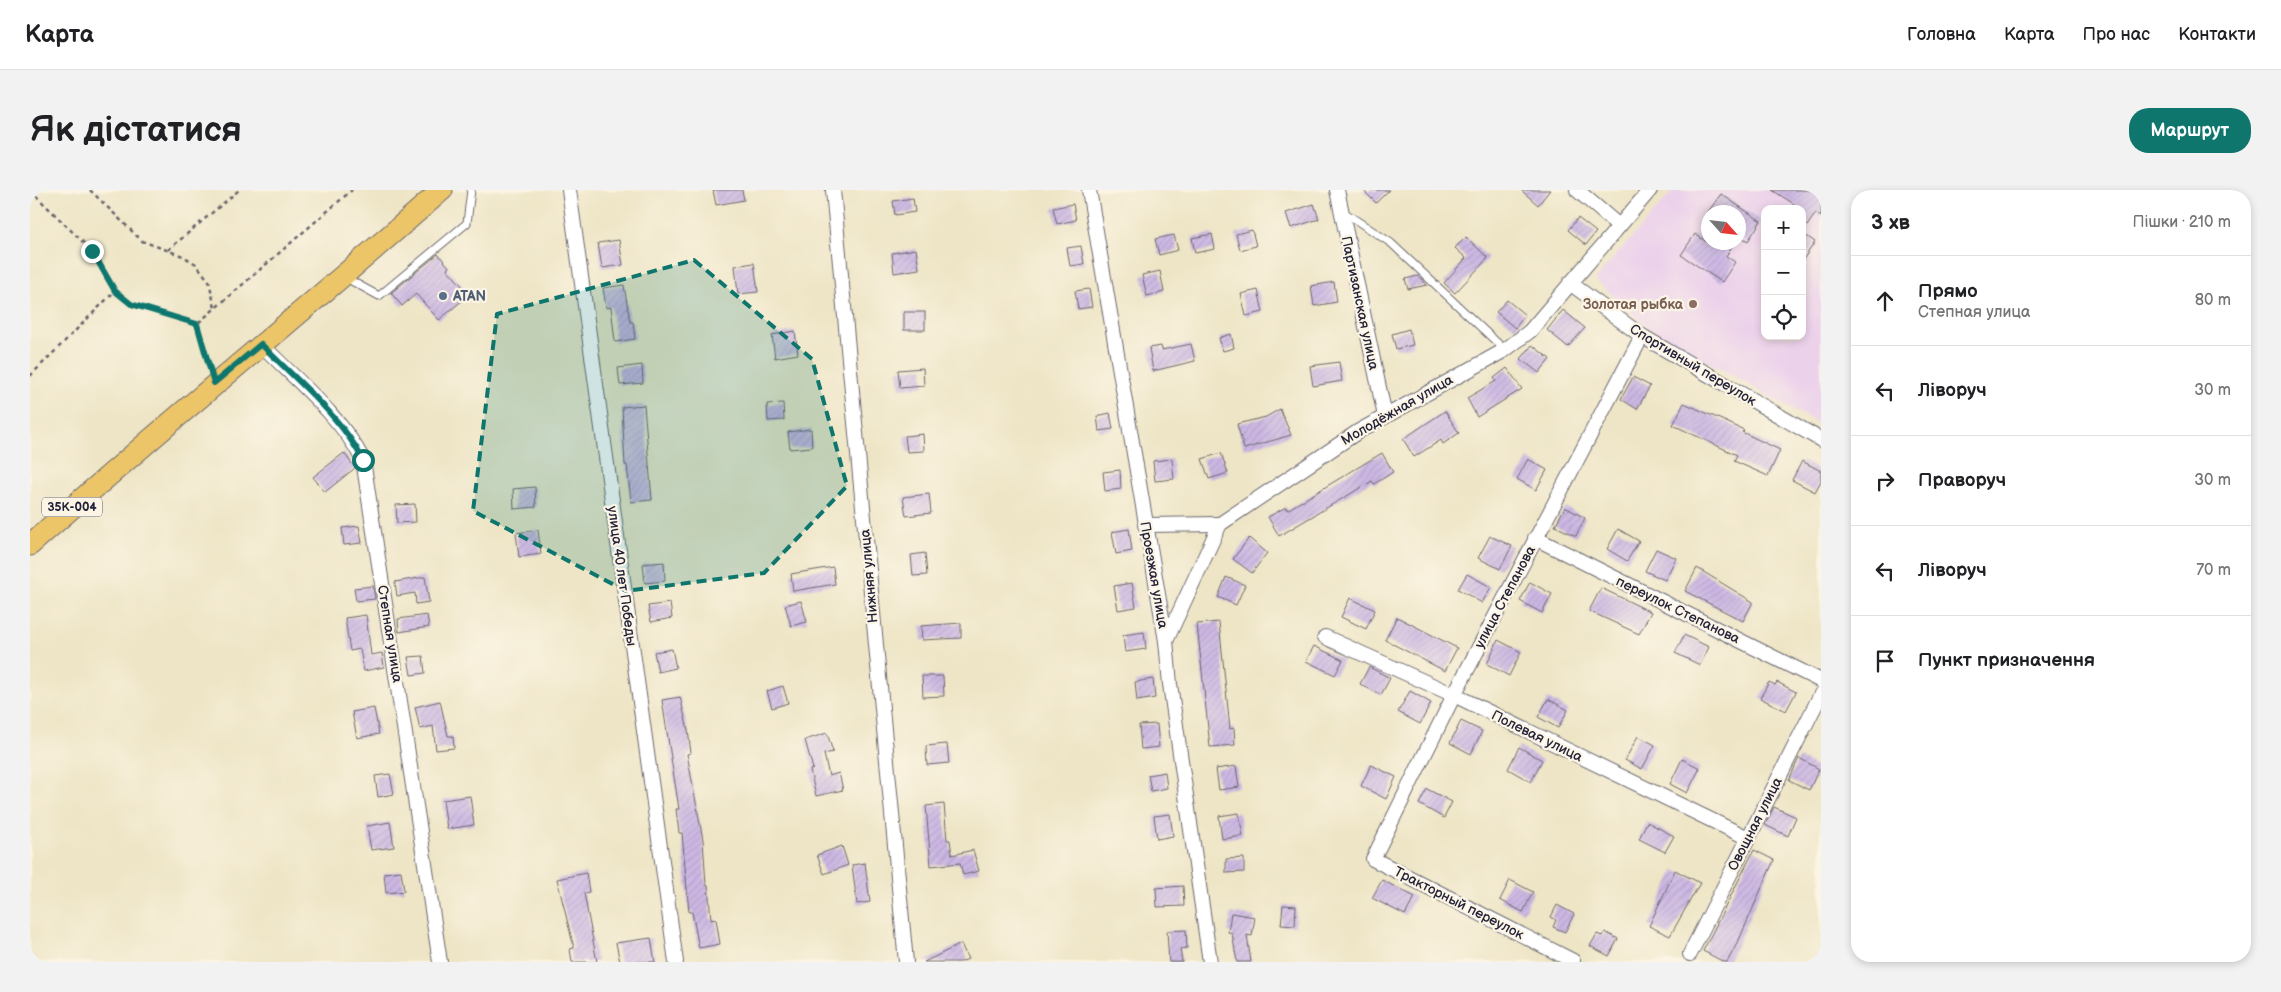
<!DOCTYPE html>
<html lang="uk">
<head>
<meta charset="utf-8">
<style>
  :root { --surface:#fff; --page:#f2f2f2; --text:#202124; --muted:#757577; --line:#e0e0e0; --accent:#0f766e }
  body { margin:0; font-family:"Balsamiq Sans",sans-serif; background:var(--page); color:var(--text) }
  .controls { position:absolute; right:15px; top:15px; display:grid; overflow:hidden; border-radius:10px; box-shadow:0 2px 8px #0003 }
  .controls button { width:45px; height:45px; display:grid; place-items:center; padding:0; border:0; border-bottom:1px solid var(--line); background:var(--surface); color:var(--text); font:25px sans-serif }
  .compass { position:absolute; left:1671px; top:15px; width:45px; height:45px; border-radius:50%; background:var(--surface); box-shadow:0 2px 8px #0003; rotate:117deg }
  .stop { position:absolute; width:15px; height:15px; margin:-11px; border:4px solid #0f766e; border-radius:50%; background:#fff }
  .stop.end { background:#0f766e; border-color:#fff; box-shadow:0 1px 5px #0008 }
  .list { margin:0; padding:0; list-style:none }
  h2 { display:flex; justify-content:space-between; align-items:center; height:65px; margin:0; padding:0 20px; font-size:21px }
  h2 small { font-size:16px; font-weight:400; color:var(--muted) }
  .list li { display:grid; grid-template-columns:32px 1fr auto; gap:15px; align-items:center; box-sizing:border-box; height:90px; padding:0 20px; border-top:1px solid var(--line) }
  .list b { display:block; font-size:19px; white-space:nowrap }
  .list p { margin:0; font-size:16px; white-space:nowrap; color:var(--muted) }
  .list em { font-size:16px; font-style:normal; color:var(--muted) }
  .icon { flex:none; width:28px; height:28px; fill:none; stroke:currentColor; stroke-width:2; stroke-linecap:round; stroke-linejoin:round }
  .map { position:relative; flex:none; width:1791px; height:772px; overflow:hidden; border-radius:20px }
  header { display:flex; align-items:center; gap:30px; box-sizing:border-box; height:70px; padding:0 25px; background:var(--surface); border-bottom:1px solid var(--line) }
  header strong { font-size:24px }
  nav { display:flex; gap:28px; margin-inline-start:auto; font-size:18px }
  .intro { display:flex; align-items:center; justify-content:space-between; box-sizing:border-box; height:120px; padding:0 30px }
  h1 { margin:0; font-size:35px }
  .button { padding:12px 22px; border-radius:20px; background:var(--accent); color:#fff; font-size:18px; font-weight:700 }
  main { display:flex; gap:30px; padding:0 30px }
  aside { flex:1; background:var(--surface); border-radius:20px; box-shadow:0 2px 8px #0003 }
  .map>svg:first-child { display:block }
</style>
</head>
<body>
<header>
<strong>Карта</strong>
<nav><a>Головна</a><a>Карта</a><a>Про нас</a><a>Контакти</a></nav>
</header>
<div class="intro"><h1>Як дістатися</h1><a class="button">Маршрут</a></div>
<main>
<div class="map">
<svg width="1791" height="772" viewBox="0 0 1791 772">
  <defs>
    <pattern id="building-hatch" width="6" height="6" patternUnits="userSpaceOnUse" patternTransform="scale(1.25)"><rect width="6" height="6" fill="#cdb8e4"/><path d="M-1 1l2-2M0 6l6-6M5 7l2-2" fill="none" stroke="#b09ec4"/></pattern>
  </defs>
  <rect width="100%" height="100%" fill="#fcf5e5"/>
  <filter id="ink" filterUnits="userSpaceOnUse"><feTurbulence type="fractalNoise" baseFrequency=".02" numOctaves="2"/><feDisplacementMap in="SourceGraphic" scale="10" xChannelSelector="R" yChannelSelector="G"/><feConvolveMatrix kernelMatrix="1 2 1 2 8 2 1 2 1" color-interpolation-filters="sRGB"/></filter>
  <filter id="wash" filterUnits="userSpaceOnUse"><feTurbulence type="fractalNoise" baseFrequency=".0096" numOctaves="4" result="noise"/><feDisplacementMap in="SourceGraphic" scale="20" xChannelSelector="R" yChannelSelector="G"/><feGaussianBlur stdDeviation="1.12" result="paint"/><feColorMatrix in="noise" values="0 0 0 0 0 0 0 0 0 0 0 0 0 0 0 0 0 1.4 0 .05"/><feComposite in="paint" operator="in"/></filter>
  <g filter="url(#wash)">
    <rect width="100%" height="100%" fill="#eee5c6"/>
    <!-- built -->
    <path fill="#ecd1eb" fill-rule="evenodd" d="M1644,0h147v235l-172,-96 -54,-50zM1735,19h37v127h-37zM1678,22h30v30h-30z"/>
    <g id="blocks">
      <!-- building -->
      <g fill="url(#building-hatch)">
        <polygon points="683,0 712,0 714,10 686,15"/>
        <polygon points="1333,0 1359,0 1346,13"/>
        <polygon points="1491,0 1520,0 1508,15"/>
        <polygon points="1742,0 1791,0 1791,27 1786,23 1772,43 1785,52 1772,71 1772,19"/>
        <polygon points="1691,4 1731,31 1718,51 1708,45 1708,22 1678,22"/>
        <polygon points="883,8 885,22 865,25 863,11"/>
        <polygon points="1043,14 1046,30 1027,34 1023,18"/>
        <polygon points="1284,14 1289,29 1261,38 1256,23"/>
        <polygon points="1548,28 1566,42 1556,55 1538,40"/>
        <polygon points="1222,40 1226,56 1210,60 1206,44"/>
        <polygon points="1182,44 1185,59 1165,63 1162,48"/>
        <polygon points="1665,44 1684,57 1687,52 1705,52 1696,66 1705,72 1692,92 1651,65"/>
        <polygon points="1144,45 1148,60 1129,65 1125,49"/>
        <polygon points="1436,47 1458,68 1425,103 1414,93 1436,68 1425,58"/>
        <polygon points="589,50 593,75 572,78 568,53"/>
        <polygon points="1051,56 1054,74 1040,76 1037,58"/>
        <polygon points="886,59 889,79 864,83 862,63"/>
        <polygon points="408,64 419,77 417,79 434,98 429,103 434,109 409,130 386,104 372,116 361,103"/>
        <polygon points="724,73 728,102 708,104 705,76"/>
        <polygon points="1130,81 1134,102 1117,106 1112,85"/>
        <polygon points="1388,86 1397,95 1378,99 1375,89"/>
        <polygon points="1304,92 1307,112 1284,116 1281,96"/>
        <polygon points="594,95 600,132 603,132 605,149 585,152 581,117 576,118 573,98"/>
        <polygon points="1059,99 1062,117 1048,119 1045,101"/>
        <polygon points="1228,100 1233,122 1216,126 1211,104"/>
        <polygon points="1477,110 1495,125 1485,138 1466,122"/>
        <polygon points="1533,120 1555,138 1538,157 1517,140"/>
        <rect x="874" y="122" width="21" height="18"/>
        <polygon points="1379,139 1383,155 1366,159 1362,144"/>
        <polygon points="765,141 768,164 745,168 742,145"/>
        <polygon points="1201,144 1204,158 1193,161 1189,148"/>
        <polygon points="1161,154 1165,171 1123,181 1119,158 1131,156 1132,160"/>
        <polygon points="1502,155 1520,169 1509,183 1491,169"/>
        <polygon points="1309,172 1312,191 1283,196 1280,176"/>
        <polygon points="612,175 613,193 590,195 588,178"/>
        <polygon points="893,178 894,196 870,198 868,180"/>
        <polygon points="1477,178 1492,199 1447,227 1437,208 1466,191 1464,188"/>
        <polygon points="1603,187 1620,196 1607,219 1591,209"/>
        <polygon points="753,213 754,230 738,231 737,214"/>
        <polygon points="1654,213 1714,240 1712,242 1750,260 1738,286 1704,271 1707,265 1643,235"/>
        <polygon points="614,215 622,310 601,312 597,275 595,275 592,217"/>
        <polygon points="1250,219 1261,245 1214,259 1207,234 1236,227"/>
        <polygon points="1415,221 1429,243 1413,254 1411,250 1384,267 1373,249"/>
        <polygon points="1080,223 1083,239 1069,241 1067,226"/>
        <polygon points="781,239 782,257 760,259 758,242"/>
        <polygon points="893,244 894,261 877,262 875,246"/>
        <polygon points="314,263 325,278 295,302 283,287"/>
        <polygon points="1191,263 1198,283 1179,289 1172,269"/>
        <polygon points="1352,263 1363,282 1344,294 1342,291 1249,346 1238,327 1256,317 1257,320"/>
        <polygon points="1142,269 1144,289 1125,291 1123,271"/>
        <polygon points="1498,269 1517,280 1506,300 1487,289"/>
        <polygon points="1772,271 1791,281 1791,291 1785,302 1762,290"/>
        <polygon points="1090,280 1091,299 1075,301 1073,282"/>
        <polygon points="505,297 506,317 484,319 483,299"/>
        <polygon points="899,304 901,323 876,326 873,307"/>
        <polygon points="385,314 386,332 367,333 366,315"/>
        <polygon points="1535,317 1555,328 1546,346 1525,336"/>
        <polygon points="329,336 332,353 314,355 312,338"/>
        <polygon points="1099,339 1102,361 1086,364 1082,342"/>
        <polygon points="1588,339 1609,351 1597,371 1577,359"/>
        <polygon points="508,340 511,364 489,367 486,343"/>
        <polygon points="1460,346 1482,356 1470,379 1448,368"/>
        <polygon points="1219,348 1237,363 1222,383 1203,369"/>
        <polygon points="1626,359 1646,368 1635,390 1615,381"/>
        <polygon points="895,363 897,385 883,386 881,365"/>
        <polygon points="634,372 635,391 615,393 613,374"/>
        <polygon points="803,377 805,394 763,401 761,384"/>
        <polygon points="1667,378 1723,412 1713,431 1655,401"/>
        <polygon points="1437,384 1461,397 1452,413 1428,399"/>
        <polygon points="395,387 399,412 386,414 385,403 367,406 365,392"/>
        <polygon points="1196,387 1215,395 1206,415 1188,407"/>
        <polygon points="1500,392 1522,404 1512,423 1490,411"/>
        <polygon points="1102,393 1106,417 1088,420 1084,396"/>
        <polygon points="343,396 345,409 326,411 324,398"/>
        <polygon points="1571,398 1621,422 1609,444 1559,421"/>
        <polygon points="1320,408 1345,420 1336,439 1311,427"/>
        <polygon points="771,411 777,432 761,436 755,415"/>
        <polygon points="640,413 642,428 621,432 618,416"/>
        <polygon points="336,425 341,465 352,463 354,477 334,481 330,459 320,461 315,428"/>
        <polygon points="397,425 399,437 369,442 368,429"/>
        <polygon points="1367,427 1427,458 1415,481 1355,450"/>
        <polygon points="1189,432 1200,539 1204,538 1205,555 1180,557 1167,434"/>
        <polygon points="931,433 931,448 892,450 891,436"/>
        <polygon points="1114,442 1116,459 1095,462 1093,445"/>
        <polygon points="1654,445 1679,457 1670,475 1645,463"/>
        <polygon points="1468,450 1491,462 1479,486 1457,474"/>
        <polygon points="1284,456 1313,470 1305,485 1276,471"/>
        <polygon points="642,459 646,478 628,482 624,462"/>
        <polygon points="393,466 395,483 381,485 378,467"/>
        <polygon points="1339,477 1360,488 1351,505 1330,494"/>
        <polygon points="892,486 913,486 914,506 893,507"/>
        <polygon points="1123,489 1125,508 1107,511 1105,492"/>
        <polygon points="1739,492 1745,495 1747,492 1766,502 1756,521 1730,508"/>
        <polygon points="753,496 758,513 742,518 737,501"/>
        <polygon points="1380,501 1401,513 1390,534 1368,522"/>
        <polygon points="650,507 658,540 661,563 657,564 673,650 676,695 678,695 681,730 686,729 690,754 669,758 662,722 659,722 652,643 649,643 646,619 649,619 632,510"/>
        <polygon points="1518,509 1538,520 1528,538 1508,527"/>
        <polygon points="410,511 418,546 423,546 424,558 406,560 403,536 390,539 385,517"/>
        <polygon points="344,518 349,544 327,548 322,522"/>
        <polygon points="1431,531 1452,541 1441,564 1420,553"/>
        <polygon points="1127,534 1129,557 1111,559 1109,535"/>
        <polygon points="797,543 803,562 794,564 799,586 809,583 813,600 786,606 780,580 783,579 775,550"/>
        <polygon points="1608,546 1625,555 1612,579 1595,570"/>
        <polygon points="917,554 919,573 897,575 896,556"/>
        <polygon points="1489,557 1512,570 1501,592 1478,579"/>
        <polygon points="1769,568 1789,579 1779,600 1759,590"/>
        <polygon points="1652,569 1670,578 1657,603 1640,594"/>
        <polygon points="1341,575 1366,587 1356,609 1331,596"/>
        <polygon points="1206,576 1209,597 1189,600 1186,579"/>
        <polygon points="1135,582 1137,598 1121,601 1118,585"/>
        <polygon points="360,584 364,604 348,607 345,586"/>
        <polygon points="1397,599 1422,612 1414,628 1389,614"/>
        <polygon points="440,606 444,635 417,639 413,610"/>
        <polygon points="914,614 917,650 920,650 922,665 943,660 949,681 933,685 930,673 901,676 896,616"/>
        <polygon points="1744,617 1766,627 1758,646 1735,635"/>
        <polygon points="1209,623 1213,646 1192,649 1189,626"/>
        <polygon points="1140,624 1143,646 1127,649 1124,626"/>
        <polygon points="360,632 364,657 341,660 337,636"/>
        <polygon points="1617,632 1644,646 1635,662 1609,649"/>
        <polygon points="812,656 818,675 794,684 787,665"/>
        <polygon points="1724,660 1744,670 1709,750 1697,772 1694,772 1673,761"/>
        <polygon points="1214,668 1214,682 1196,683 1196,669"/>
        <polygon points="835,673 840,712 827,714 822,675"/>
        <polygon points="1645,680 1670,693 1640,746 1619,736"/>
        <polygon points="371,681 374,701 356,703 354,683"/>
        <polygon points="556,683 559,702 554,703 567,772 542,772 540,759 544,758 527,689"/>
        <polygon points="1352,690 1385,707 1375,725 1342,708"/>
        <polygon points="1480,690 1503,702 1493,722 1470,710"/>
        <polygon points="1153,696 1154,716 1127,717 1126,698"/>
        <polygon points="1253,715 1266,716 1265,736 1251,735"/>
        <polygon points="1527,715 1544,724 1535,742 1523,737 1526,730 1521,727"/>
        <polygon points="1201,723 1225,727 1222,746 1217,745 1221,772 1207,772 1202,743 1198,742"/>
        <polygon points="1156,740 1157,758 1150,759 1152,772 1139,772 1137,741"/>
        <polygon points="1575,742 1588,749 1579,766 1560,756 1567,744 1572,746"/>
        <polygon points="621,748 625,772 590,772 586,753"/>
        <polygon points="931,754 938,769 931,772 894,772"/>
      </g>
    </g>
  </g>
  <g filter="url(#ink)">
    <use href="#blocks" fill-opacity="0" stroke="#69666c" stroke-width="1"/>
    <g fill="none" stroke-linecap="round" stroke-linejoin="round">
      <defs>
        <g id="service">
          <polyline points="1312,21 1361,53 1475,160"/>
          <polyline points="316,88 349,106 437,33 441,0"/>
        </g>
        <g id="minor">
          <polyline points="539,0 646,772"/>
          <polyline points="803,0 876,772"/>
          <polyline points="1059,0 1136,451 1140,494 1180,772"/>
          <polyline points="1307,0 1355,226"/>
          <polyline points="1547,0 1589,36"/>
          <polyline points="1540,93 1612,146 1791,250"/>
          <path d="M231,154c35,36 79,71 102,116l77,502"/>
          <polyline points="1115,335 1190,334"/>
          <polyline points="1505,348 1791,491"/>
          <polyline points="1295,447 1424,505 1718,648"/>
          <polyline points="1136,451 1190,334 1329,241 1475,160 1500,141 1620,0"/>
          <polyline points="1660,764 1791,504"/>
          <polyline points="1543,771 1343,669 1424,505 1612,146"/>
        </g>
        <path id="primary" d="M0,355c135,-121 276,-235 412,-355"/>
      </defs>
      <!-- service casing -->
      <use href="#service" stroke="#69666c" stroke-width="9"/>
      <!-- minor casing -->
      <use href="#minor" stroke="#69666c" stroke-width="16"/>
      <!-- primary casing -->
      <use href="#primary" stroke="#69666c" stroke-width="23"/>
      <!-- path -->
      <g stroke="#69666c" stroke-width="2.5" stroke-dasharray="4 4" stroke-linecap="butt">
        <polyline points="0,0 62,61 85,101 101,114 167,134"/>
        <polyline points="60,0 112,51 153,66 166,74 179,91 185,118"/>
        <polyline points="138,60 209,0"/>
        <polyline points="180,178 167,134 322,0"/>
        <polyline points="0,186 85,101"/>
      </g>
      <!-- service -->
      <use href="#service" stroke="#fff" stroke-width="7"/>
      <!-- minor -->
      <use href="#minor" stroke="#fff" stroke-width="14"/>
      <!-- primary -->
      <use href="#primary" stroke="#edc569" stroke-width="21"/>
    </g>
  </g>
  <g fill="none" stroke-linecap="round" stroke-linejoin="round" filter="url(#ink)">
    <!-- route -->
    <path stroke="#0f766e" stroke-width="6" d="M62,61l23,40 16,13 66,20 17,59 47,-39c35,36 79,71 102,116"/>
  </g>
  <!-- marked area -->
  <path fill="#0f766e" fill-opacity="0.2" stroke="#0f766e" stroke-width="4" stroke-dasharray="10 6" stroke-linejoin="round" d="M664,70l118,99 35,127 -83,87 -138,18 -153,-80 24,-197z"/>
  <!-- markers -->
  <circle fill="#5c6f8a" stroke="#fcf5e5" stroke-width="2" cx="413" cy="106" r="5"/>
  <circle fill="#8d6e63" stroke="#fcf5e5" stroke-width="2" cx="1663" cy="114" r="5"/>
  <g text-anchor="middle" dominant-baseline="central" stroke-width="4.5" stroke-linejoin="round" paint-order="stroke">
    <!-- shield labels -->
    <rect fill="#fcf5e5" stroke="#63616e" stroke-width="1" x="12" y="307.5" width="60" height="19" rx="4"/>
    <g font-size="12" font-weight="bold" fill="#22223b">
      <text x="42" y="317">35К-004</text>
    </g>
    <!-- service labels -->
    <g font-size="14" font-weight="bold" fill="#4e5e75" stroke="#fcf5e5" text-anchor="start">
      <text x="423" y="106">ATAN</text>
    </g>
    <!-- street labels -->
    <g font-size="14" fill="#22223b" stroke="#fcf5e5">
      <text transform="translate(1330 113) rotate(78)">Партизанская улица</text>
      <text transform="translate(1663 175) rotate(31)">Спортивный переулок</text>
      <text transform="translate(1367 220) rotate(-30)">Молодёжная улица</text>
      <text transform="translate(1124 385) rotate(80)">Проезжая улица</text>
      <text transform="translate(592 386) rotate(82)">улица 40 лет Победы</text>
      <text transform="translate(839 386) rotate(-95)">Нижняя улица</text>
      <text transform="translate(1475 407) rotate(-62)">улица Степанова</text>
      <text transform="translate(1648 420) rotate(26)">переулок Степанова</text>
      <text transform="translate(360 444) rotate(81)">Степная улица</text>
      <text transform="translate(1507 546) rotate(26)">Полевая улица</text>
      <text transform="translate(1725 634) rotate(-63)">Овощная улица</text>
      <text transform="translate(1429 713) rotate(27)">Тракторный переулок</text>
    </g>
    <!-- education labels -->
    <g font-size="14" font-weight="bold" fill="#785e54" stroke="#fcf5e5" text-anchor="end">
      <text x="1653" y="114">Золотая рыбка</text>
    </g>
  </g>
</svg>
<div class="controls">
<button>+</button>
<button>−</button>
<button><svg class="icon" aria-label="locate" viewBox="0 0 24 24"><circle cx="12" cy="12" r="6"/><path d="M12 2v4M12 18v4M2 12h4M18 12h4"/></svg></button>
</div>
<svg class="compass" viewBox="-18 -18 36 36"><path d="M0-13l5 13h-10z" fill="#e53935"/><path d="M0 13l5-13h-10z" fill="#757577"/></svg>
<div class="stop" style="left:333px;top:270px"></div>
<div class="stop end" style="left:62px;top:61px"></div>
</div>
<aside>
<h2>3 хв<small>Пішки · 210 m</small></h2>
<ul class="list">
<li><svg class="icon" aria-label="ahead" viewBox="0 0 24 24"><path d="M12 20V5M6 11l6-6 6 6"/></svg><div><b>Прямо</b><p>Степная улица</p></div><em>80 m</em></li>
<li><svg class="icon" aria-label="left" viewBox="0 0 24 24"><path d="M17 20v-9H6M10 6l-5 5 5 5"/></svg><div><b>Ліворуч</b></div><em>30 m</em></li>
<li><svg class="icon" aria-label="right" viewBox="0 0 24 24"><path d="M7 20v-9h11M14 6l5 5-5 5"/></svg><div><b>Праворуч</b></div><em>30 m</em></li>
<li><svg class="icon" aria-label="left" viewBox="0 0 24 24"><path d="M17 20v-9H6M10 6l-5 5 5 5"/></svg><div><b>Ліворуч</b></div><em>70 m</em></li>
<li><svg class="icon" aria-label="arrive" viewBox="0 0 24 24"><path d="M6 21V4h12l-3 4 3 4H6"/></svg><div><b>Пункт призначення</b></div></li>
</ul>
</aside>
</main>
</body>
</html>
